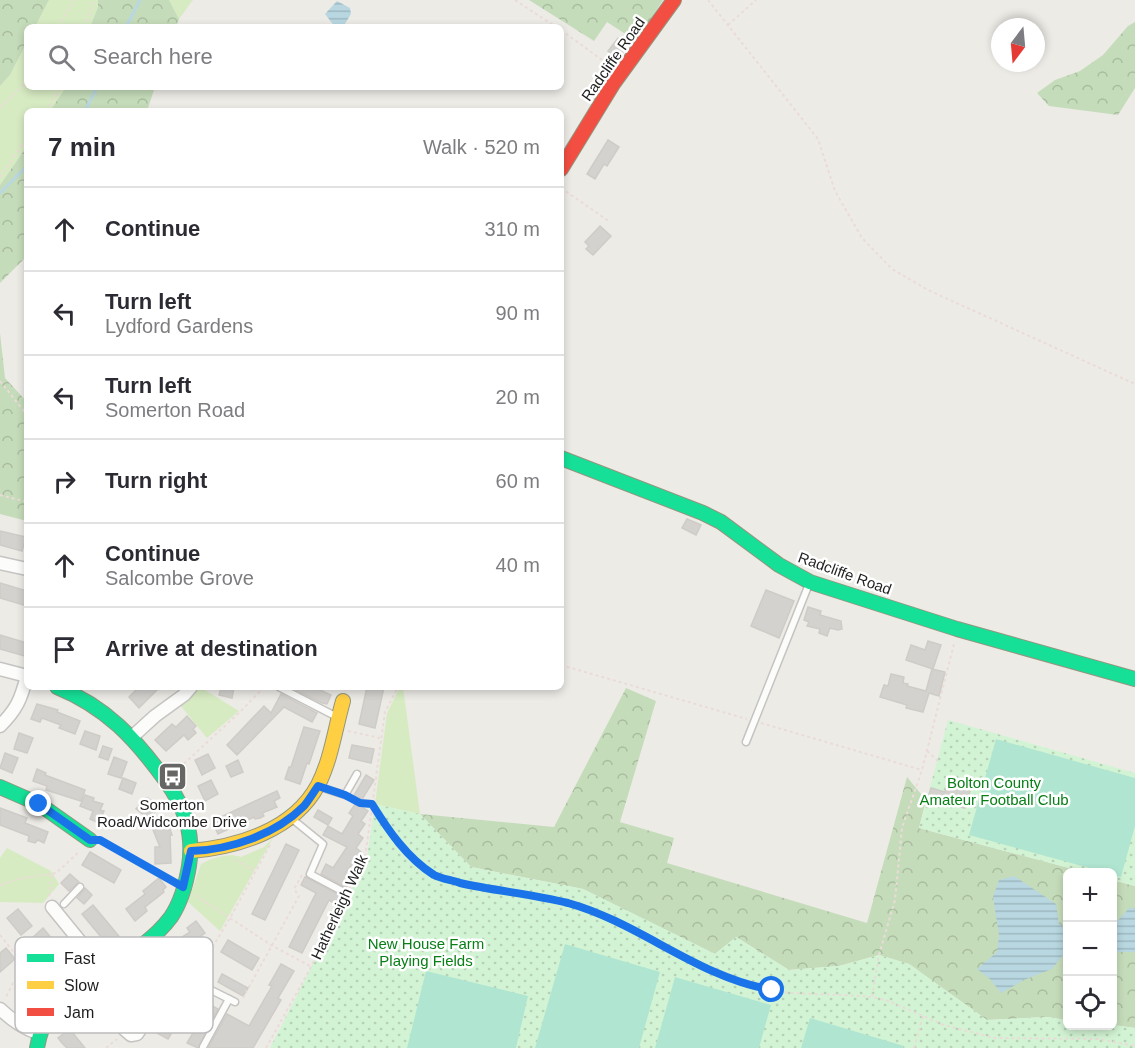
<!DOCTYPE html>
<html lang="en">
<head>
<meta charset="utf-8">
<style>
  :root { --surface:#fff; --page:#f7f7f7; --text:#2b2b33; --muted:#7c7c81; --line:#e1e1e2 }
  body { margin:0; font-family:Arial,sans-serif; background:var(--page); color:var(--text) }
  .controls { position:absolute; right:18px; bottom:18px; display:grid; overflow:hidden; border-radius:9px; box-shadow:0 3px 9px #0003 }
  .controls button { width:54px; height:54px; display:grid; place-items:center; padding:0; border:0; border-bottom:2px solid var(--line); background:var(--surface); color:var(--text); font:30px sans-serif }
  .compass { position:absolute; left:991px; top:18px; width:54px; height:54px; border-radius:50%; background:var(--surface); box-shadow:0 3px 9px #0003; rotate:196deg }
  .stop { position:absolute; width:18px; height:18px; margin:-14px; border:4px solid #1a73e8; border-radius:50%; background:#fff }
  .stop.end { background:#1a73e8; border-color:#fff; box-shadow:0 2px 6px #0008 }
  .list { margin:0; padding:0; list-style:none }
  h2 { display:flex; justify-content:space-between; align-items:center; height:78px; margin:0; padding:0 24px; font-size:26px }
  h2 small { font-size:20px; font-weight:400; color:var(--muted) }
  .list li { display:grid; grid-template-columns:39px 1fr auto; gap:18px; align-items:center; box-sizing:border-box; height:84px; padding:0 24px; border-top:2px solid var(--line) }
  .list b { display:block; font-size:22px; white-space:nowrap }
  .list p { margin:0; font-size:20px; white-space:nowrap; color:var(--muted) }
  .list em { font-size:20px; font-style:normal; color:var(--muted) }
  .icon { flex:none; width:33px; height:33px; fill:none; stroke:currentColor; stroke-width:2; stroke-linecap:round; stroke-linejoin:round }
  .map { position:relative; flex:none; width:1135px; height:1048px; overflow:hidden }
  .search { position:absolute; background:var(--surface); box-shadow:0 3px 9px #0003; left:24px; top:24px; width:540px; height:66px; display:flex; align-items:center; gap:15px; box-sizing:border-box; padding:0 21px; border-radius:9px; color:var(--muted); font-size:22px }
  .panel { position:absolute; background:var(--surface); box-shadow:0 3px 9px #0003; left:24px; top:108px; width:540px; height:582px; border-radius:9px }
  .map>svg:first-child { display:block }
</style>
</head>
<body>
<div class="map">
<svg width="1135" height="1048" viewBox="0 0 1135 1048">
  <defs>
    <pattern id="forest-crowns" width="20" height="18" patternUnits="userSpaceOnUse" patternTransform="scale(1.5)"><rect width="20" height="18" fill="#c5dcba"/><path d="M2 6a3 3 0 1 1 6 0M12 15a3 3 0 1 1 6 0" fill="none" stroke="#a9bc9f"/></pattern>
    <pattern id="park-dots" width="8" height="8" patternUnits="userSpaceOnUse" patternTransform="scale(1.5)"><rect width="8" height="8" fill="#d3f4d4"/><path d="M2 2h.1M6 6h.1" fill="none" stroke="#b5d1b6" stroke-width="1.8" stroke-linecap="round"/></pattern>
    <pattern id="water-rules" width="6" height="5" patternUnits="userSpaceOnUse" patternTransform="scale(1.5)"><rect width="6" height="5" fill="#b8d7e0"/><path d="M0 2.5h6" fill="none" stroke="#9eb8c0"/></pattern>
  </defs>
  <rect width="100%" height="100%" fill="#ecebe6"/>
  <!-- grass -->
  <g fill="#d7ebc3">
    <polygon points="49,0 98,0 98,7 90,27 35,27"/>
    <polygon points="169,0 193,0 179,19"/>
    <polygon points="27,42 27,87 66,87 50,111 27,111 27,146 0,185 0,86 10,75"/>
    <polygon points="200,687 239,711 207,738 181,706"/>
    <polygon points="400,687 403,687 420,814 375,804 387,713"/>
    <path d="M273,838l-53,93 -32,-29 13,-38c11,-6 28,-12 40,-7l23,-10z"/>
    <polygon points="7,848 51,871 59,884 43,903 0,902 0,858"/>
  </g>
  <!-- forest -->
  <g fill="url(#forest-crowns)">
    <polygon points="0,0 49,0 35,27 27,27 27,42 10,75 0,86"/>
    <polygon points="98,0 169,0 179,19 176,27 90,27 98,7"/>
    <polygon points="529,0 663,0 636,41 607,22 594,41"/>
    <polygon points="1135,22 1135,88 1118,115 1049,106 1037,93 1055,80 1080,71 1103,55 1128,26"/>
    <polygon points="66,87 155,87 147,111 50,111"/>
    <polygon points="27,146 27,256 0,283 0,185"/>
    <polygon points="0,333 5,378 27,402 27,521 0,514"/>
    <polygon points="626,688 656,701 620,822 674,838 667,863 867,923 907,777 926,800 919,828 1084,872 1068,872 1067,1020 1047,1017 987,1020 909,964 879,955 839,966 789,970 736,937 715,954 583,889 471,867 420,814 554,827"/>
    <polygon points="1112,880 1135,886 1135,1028 1113,1025"/>
  </g>
  <!-- park -->
  <g fill="url(#park-dots)">
    <polygon points="948,720 1135,773 1135,886 1113,880 1112,872 1084,872 919,828"/>
    <polygon points="375,804 420,814 471,867 583,889 715,954 736,937 789,970 839,966 879,955 909,964 987,1020 1047,1017 1067,1020 1068,1026 1113,1025 1135,1028 1135,1048 270,1048 367,858"/>
  </g>
  <!-- pitch -->
  <g fill="#b0e6d1">
    <polygon points="996,739 1135,778 1135,826 1121,877 1113,875 1112,872 1104,872 969,835"/>
    <polygon points="565,944 660,972 639,1048 535,1048"/>
    <polygon points="426,971 528,996 516,1048 407,1048"/>
    <polygon points="675,977 771,1005 759,1048 655,1048"/>
    <polygon points="810,1018 904,1046 903,1048 801,1048"/>
  </g>
  <!-- water -->
  <g fill="url(#water-rules)">
    <polygon points="337,1 350,8 351,14 343,27 335,27 325,14"/>
    <polygon points="1014,876 1056,904 1059,924 1067,930 1067,950 1052,969 1024,980 1001,993 990,979 977,969 997,952 999,935 993,897 999,880"/>
    <polygon points="1130,907 1135,909 1135,952 1115,952 1113,949 1113,926"/>
  </g>
  <g fill="none" stroke-linecap="round" stroke-linejoin="round">
    <!-- stream -->
    <g stroke="#b8d7e0" stroke-width="3">
      <polyline points="126,27 140,0"/>
      <polyline points="83,111 87,107 97,87"/>
      <polyline points="0,193 27,166"/>
    </g>
  </g>
  <!-- building -->
  <g fill="#d4d2cf" stroke="#cfccc7" stroke-width="1.5">
    <polygon points="618,38 627,46 618,59 608,51"/>
    <polygon points="608,140 619,147 607,166 604,164 595,179 587,174"/>
    <polygon points="600,226 611,236 593,255 586,249 589,246 585,242"/>
    <polygon points="687,519 701,525 696,535 682,528"/>
    <polygon points="0,531 26,537 22,551 0,545"/>
    <polygon points="0,583 27,591 27,606 0,598"/>
    <polygon points="766,590 794,601 779,638 751,626"/>
    <polygon points="808,607 821,611 820,615 841,621 842,629 838,630 830,628 827,636 819,633 820,629 807,626 809,622 804,620"/>
    <polygon points="0,635 27,643 25,656 0,649"/>
    <polygon points="928,641 941,645 933,669 906,660 911,645 925,650"/>
    <polygon points="932,669 945,672 939,696 929,693 923,712 906,708 907,705 880,697 884,685 888,686 891,674 904,677 903,683 908,684 907,686 926,691"/>
    <polygon points="139,687 160,687 139,708 129,697"/>
    <polygon points="221,687 234,687 232,698 219,695"/>
    <polygon points="290,687 314,687 331,695 327,704 322,703"/>
    <polygon points="367,687 384,687 375,728 359,724"/>
    <polygon points="281,694 317,713 312,722 284,707 237,755 227,745 264,706 271,713"/>
    <polygon points="37,704 58,710 57,712 80,721 75,734 59,728 61,725 42,718 40,722 31,719"/>
    <polygon points="187,716 196,726 193,729 196,733 188,740 184,735 166,751 155,740 172,724 176,727"/>
    <polygon points="304,727 320,731 309,764 307,763 300,784 285,779 289,767 291,767"/>
    <polygon points="85,731 100,736 96,750 80,744"/>
    <polygon points="19,733 33,738 27,753 14,749"/>
    <polygon points="352,745 374,749 371,763 349,758"/>
    <polygon points="103,746 112,749 108,760 99,757"/>
    <polygon points="5,753 18,758 12,773 0,768"/>
    <polygon points="208,754 215,768 202,775 195,760"/>
    <polygon points="114,757 127,762 121,778 108,774"/>
    <polygon points="238,760 243,772 231,777 226,766"/>
    <polygon points="37,769 46,773 45,775 85,790 81,801 46,790 47,786 33,781"/>
    <polygon points="366,775 374,780 361,801 353,797"/>
    <polygon points="123,778 136,783 132,794 119,789"/>
    <polygon points="211,780 218,794 205,801 198,786"/>
    <polygon points="947,784 970,791 965,808 928,798 931,788 945,792"/>
    <polygon points="277,791 280,798 274,801 277,807 262,813 264,816 260,818 255,819 254,817 218,834 212,821"/>
    <polygon points="85,795 94,798 93,801 103,804 100,810 104,811 99,823 90,819 93,811 80,806"/>
    <polygon points="145,798 148,798 159,807 149,819 136,809"/>
    <polygon points="356,803 368,811 361,821 365,824 358,834 363,838 356,848 361,852 345,874 352,878 346,888 321,874 326,864 333,868 347,847 323,835 328,826 342,834 353,816 349,813"/>
    <polygon points="0,808 27,818 25,823 48,832 44,843 38,840 35,843 28,841 29,836 0,825"/>
    <polygon points="318,810 332,818 328,825 314,817"/>
    <polygon points="166,819 172,835 170,835 171,863 155,864 155,847 160,847 151,825"/>
    <polygon points="286,844 299,850 265,920 252,914"/>
    <polygon points="90,852 121,870 114,883 82,865"/>
    <polygon points="70,874 79,882 69,891 61,883"/>
    <polygon points="305,877 342,896 337,905 329,900 302,953 289,947 316,893 301,885"/>
    <polygon points="159,878 166,887 163,890 164,892 145,907 147,911 135,921 126,909 145,894 143,891"/>
    <polygon points="85,888 92,895 84,904 77,898"/>
    <polygon points="93,905 122,940 111,949 82,914"/>
    <polygon points="18,909 32,926 21,935 7,918"/>
    <polygon points="196,921 205,933 188,945 191,949 181,955 173,943 190,932 187,928"/>
    <polygon points="43,928 53,940 42,950 32,938"/>
    <polygon points="228,940 259,958 252,970 221,952"/>
    <polygon points="6,948 15,959 0,972 0,953"/>
    <polygon points="281,964 294,971 278,998 281,1000 253,1048 208,1048 227,1014 249,1026 272,986 269,985"/>
    <polygon points="222,974 248,988 243,996 218,982"/>
    <polygon points="183,992 208,1006 209,1004 218,1009 198,1048 187,1043 196,1028 180,1019 168,1039 155,1032 164,1017 168,1018"/>
    <polygon points="70,1029 76,1037 85,1048 67,1048 62,1043 58,1038"/>
  </g>
  <g fill="none" stroke-linecap="round" stroke-linejoin="round">
    <defs>
      <g id="lane">
        <polyline points="279,687 337,717"/>
        <polyline points="746,742 809,584"/>
        <polyline points="320,787 345,795 357,774"/>
        <polyline points="291,818 323,844 310,874 342,891"/>
        <polyline points="64,904 80,887"/>
        <polyline points="189,979 235,1002"/>
        <polyline points="203,1047 229,999"/>
      </g>
      <g id="street">
        <polyline points="0,563 27,569"/>
        <polyline points="0,669 27,676"/>
        <path d="M0,726c17,-17 21,-27 27,-50"/>
        <polyline points="132,737 155,716 184,695 191,687"/>
        <polyline points="52,907 105,972"/>
        <polyline points="144,943 177,972 189,979"/>
        <path d="M0,1009c13,12 23,19 40,25"/>
        <polyline points="123,1028 131,1035 137,1034 177,972"/>
      </g>
      <g id="fast">
        <polyline points="561,458 703,513 721,522 779,565 810,582 957,629 1135,679"/>
        <polyline points="0,787 39,804 90,840"/>
        <path d="M37,1048c2,-12 6,-24 13,-34 30,-38 90,-55 121,-97 10,-15 15,-33 18,-51 5,-33 -4,-58 -23,-85 -31,-43 -60,-74 -109,-94"/>
      </g>
      <path id="slow" d="M191,851c47,-4 103,-21 127,-66 13,-25 17,-56 25,-84"/>
      <polyline id="jam" points="561,169 613,84 674,0"/>
    </defs>
    <!-- lane casing -->
    <use href="#lane" stroke="#c5c4c2" stroke-width="9"/>
    <!-- street casing -->
    <use href="#street" stroke="#c5c4c2" stroke-width="15"/>
    <!-- fast casing -->
    <use href="#fast" stroke="#93967e" stroke-width="16"/>
    <!-- slow casing -->
    <use href="#slow" stroke="#93967e" stroke-width="16"/>
    <!-- jam casing -->
    <use href="#jam" stroke="#93967e" stroke-width="16"/>
    <!-- path -->
    <g stroke="#ebdbd8" stroke-width="2" stroke-dasharray="3 3" stroke-linecap="butt">
      <polyline points="515,0 556,27"/>
      <polyline points="708,0 818,139 835,191 862,238 892,269 928,290 1135,384"/>
      <polyline points="728,25 756,0"/>
      <polyline points="58,27 74,0"/>
      <polyline points="84,27 94,0"/>
      <polyline points="561,30 609,65"/>
      <polyline points="0,107 27,82"/>
      <polyline points="45,111 61,87"/>
      <polyline points="0,177 27,138"/>
      <polyline points="561,188 610,222"/>
      <polyline points="0,381 27,415"/>
      <polyline points="0,495 27,502"/>
      <polyline points="954,644 922,770 902,828 895,900 879,955 872,997 886,1000 944,1025 995,1038 1099,1039 1135,1046"/>
      <polyline points="561,665 747,719"/>
      <polyline points="761,723 922,770"/>
      <polyline points="348,731 380,738"/>
      <polyline points="927,751 938,761"/>
      <polyline points="175,772 241,711 264,687"/>
      <polyline points="352,799 360,803 372,804"/>
      <path d="M372,804c16,26 35,54 62,71 8,4 18,5 26,8 36,8 72,11 108,20 57,16 105,54 160,76 45,19 95,13 143,18"/>
      <polyline points="104,843 173,881"/>
      <polyline points="235,860 256,871"/>
      <polyline points="0,885 19,879 56,873 80,851"/>
      <polyline points="349,889 365,858 385,712 398,687"/>
      <polyline points="195,895 271,945 310,966"/>
      <polyline points="49,896 52,875"/>
      <polyline points="0,935 29,971 13,983 5,999"/>
      <polyline points="197,973 230,918 270,845"/>
      <polyline points="243,998 299,896 294,889 302,875"/>
      <polyline points="106,1048 117,1039"/>
      <polyline points="266,1048 311,967 343,899"/>
      <polyline points="914,1048 923,1016"/>
    </g>
    <!-- lane -->
    <use href="#lane" stroke="#fcfcfb" stroke-width="6"/>
    <!-- street -->
    <use href="#street" stroke="#fcfcfb" stroke-width="12"/>
    <!-- fast -->
    <use href="#fast" stroke="#16e098" stroke-width="14"/>
    <!-- slow -->
    <use href="#slow" stroke="#ffcf43" stroke-width="14"/>
    <!-- jam -->
    <use href="#jam" stroke="#f24e42" stroke-width="14"/>
  </g>
  <g fill="none" stroke-linecap="round" stroke-linejoin="round">
    <!-- route -->
    <path stroke="#1a73e8" stroke-width="8" d="M39,804l51,36h10l83,47 8,-36c40,-1 85,-17 113,-45 5,-6 9,-13 14,-20l27,9 15,8 12,1c16,26 35,54 62,71 8,4 18,5 26,8 36,8 72,11 108,20 72,20 129,74 204,87"/>
  </g>
  <!-- icons -->
  <defs>
    <symbol id="bus-square" viewBox="-11 -11 22 22"><rect x="-9" y="-9" width="18" height="18" rx="4" fill="#666664" stroke="#fff"/><path d="M-5-6H5V4H4V6H2V4H-2V6H-4V4H-5ZM-3.5-4V0h7V-4ZM-3.5 1.2v1.5H-2V1.2ZM2 1.2v1.5H3.5V1.2Z" fill="#fff"/></symbol>
  </defs>
  <g fill-rule="evenodd">
    <use href="#bus-square" x="156" y="760" width="33" height="33"/>
  </g>
  <g text-anchor="middle" dominant-baseline="central" stroke-width="5" stroke-linejoin="round" paint-order="stroke">
    <!-- street labels -->
    <g font-size="15" fill="#1e1e1e" stroke="#fff">
      <text transform="translate(613 59) rotate(-55)">Radcliffe Road</text>
      <text transform="translate(845 573) rotate(20)">Radcliffe Road</text>
      <text transform="translate(339 907) rotate(-65)">Hatherleigh Walk</text>
    </g>
    <!-- park labels -->
    <g font-size="15" fill="#087f17" stroke="#fff">
      <text x="994" y="782">Bolton County<tspan x="994" dy="17">Amateur Football Club</tspan></text>
      <text x="426" y="943">New House Farm<tspan x="426" dy="17">Playing Fields</tspan></text>
    </g>
    <!-- poi labels -->
    <g font-size="15" fill="#1e1e1e" stroke="#fff">
      <text x="172" y="804">Somerton<tspan x="172" dy="17">Road/Widcombe Drive</tspan></text>
    </g>
  </g>
  <!-- legend -->
  <rect x="15" y="937" width="198" height="96" rx="9" fill="#fff" stroke="#bcbcbc" stroke-width="1.5"/>
  <rect x="27" y="954" width="27" height="8" fill="#16e098"/>
  <rect x="27" y="981" width="27" height="8" fill="#ffcf43"/>
  <rect x="27" y="1008" width="27" height="8" fill="#f24e42"/>
  <g font-size="16" fill="#1e1e1e">
    <text x="64" y="964">Fast</text>
    <text x="64" y="991">Slow</text>
    <text x="64" y="1018">Jam</text>
  </g>
</svg>
<div class="controls">
<button>+</button>
<button>−</button>
<button><svg class="icon" aria-label="locate" viewBox="0 0 24 24"><circle cx="12" cy="12" r="6"/><path d="M12 2v4M12 18v4M2 12h4M18 12h4"/></svg></button>
</div>
<svg class="compass" viewBox="-18 -18 36 36"><path d="M0-13l5 13h-10z" fill="#e53935"/><path d="M0 13l5-13h-10z" fill="#7c7c81"/></svg>
<div class="stop" style="left:772px;top:990px"></div>
<div class="stop end" style="left:39px;top:804px"></div>
<div class="search"><svg class="icon" aria-label="search" viewBox="0 0 24 24"><circle cx="10" cy="10" r="6"/><path d="M15 15l6 6"/></svg>Search here</div>
<section class="panel">
<h2>7 min<small>Walk · 520 m</small></h2>
<ul class="list">
<li><svg class="icon" aria-label="ahead" viewBox="0 0 24 24"><path d="M12 20V5M6 11l6-6 6 6"/></svg><div><b>Continue</b></div><em>310 m</em></li>
<li><svg class="icon" aria-label="left" viewBox="0 0 24 24"><path d="M17 20v-9H6M10 6l-5 5 5 5"/></svg><div><b>Turn left</b><p>Lydford Gardens</p></div><em>90 m</em></li>
<li><svg class="icon" aria-label="left" viewBox="0 0 24 24"><path d="M17 20v-9H6M10 6l-5 5 5 5"/></svg><div><b>Turn left</b><p>Somerton Road</p></div><em>20 m</em></li>
<li><svg class="icon" aria-label="right" viewBox="0 0 24 24"><path d="M7 20v-9h11M14 6l5 5-5 5"/></svg><div><b>Turn right</b></div><em>60 m</em></li>
<li><svg class="icon" aria-label="ahead" viewBox="0 0 24 24"><path d="M12 20V5M6 11l6-6 6 6"/></svg><div><b>Continue</b><p>Salcombe Grove</p></div><em>40 m</em></li>
<li><svg class="icon" aria-label="arrive" viewBox="0 0 24 24"><path d="M6 21V4h12l-3 4 3 4H6"/></svg><div><b>Arrive at destination</b></div></li>
</ul>
</section>
</div>
</body>
</html>
